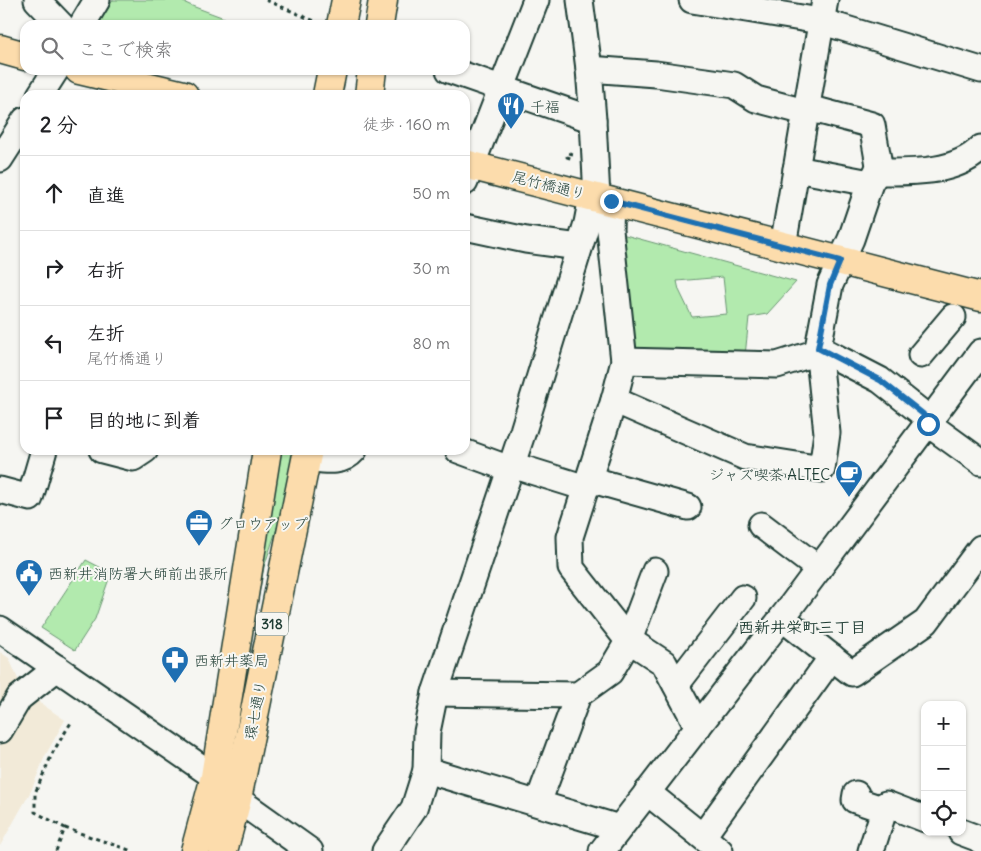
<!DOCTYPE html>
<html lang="ja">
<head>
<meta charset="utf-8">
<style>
  :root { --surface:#fff; --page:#f2f2f2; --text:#202124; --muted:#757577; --line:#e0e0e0 }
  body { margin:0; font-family:Delius,"Klee One",sans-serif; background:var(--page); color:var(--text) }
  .controls { position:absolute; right:15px; bottom:15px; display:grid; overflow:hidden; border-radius:10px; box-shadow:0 1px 4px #0004 }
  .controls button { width:45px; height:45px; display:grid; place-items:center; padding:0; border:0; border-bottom:1px solid var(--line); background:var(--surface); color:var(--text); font:25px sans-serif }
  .stop { position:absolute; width:15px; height:15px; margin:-11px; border:4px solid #1f6fb2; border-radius:50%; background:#fff }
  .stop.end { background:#1f6fb2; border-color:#fff; box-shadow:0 1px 5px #0008 }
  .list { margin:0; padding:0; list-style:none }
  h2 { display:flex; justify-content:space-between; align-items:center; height:65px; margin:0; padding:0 20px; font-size:21px }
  h2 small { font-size:16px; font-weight:400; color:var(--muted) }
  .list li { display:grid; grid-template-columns:32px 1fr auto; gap:15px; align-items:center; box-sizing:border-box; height:75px; padding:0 20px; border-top:1px solid var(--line) }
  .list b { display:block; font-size:19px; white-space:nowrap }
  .list p { margin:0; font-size:16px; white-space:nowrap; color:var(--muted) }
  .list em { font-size:16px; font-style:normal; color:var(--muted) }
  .icon { flex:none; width:28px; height:28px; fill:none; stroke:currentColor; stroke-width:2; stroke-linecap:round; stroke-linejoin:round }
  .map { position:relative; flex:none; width:981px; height:851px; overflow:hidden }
  .search { position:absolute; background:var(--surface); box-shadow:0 1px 4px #0004; left:20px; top:20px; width:450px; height:55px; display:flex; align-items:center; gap:12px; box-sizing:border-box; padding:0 18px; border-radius:15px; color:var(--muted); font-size:19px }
  .panel { position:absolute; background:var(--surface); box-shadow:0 1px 4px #0004; left:20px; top:90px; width:450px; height:365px; border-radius:15px }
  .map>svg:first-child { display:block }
</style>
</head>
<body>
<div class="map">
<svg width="981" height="851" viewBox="0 0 981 851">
  <rect width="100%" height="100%" fill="#f6f6f2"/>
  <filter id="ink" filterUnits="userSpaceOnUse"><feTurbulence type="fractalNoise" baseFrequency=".02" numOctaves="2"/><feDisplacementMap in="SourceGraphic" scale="10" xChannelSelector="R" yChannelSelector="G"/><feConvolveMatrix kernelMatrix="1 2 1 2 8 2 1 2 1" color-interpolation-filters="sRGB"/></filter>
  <g filter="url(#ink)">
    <!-- built -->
    <polygon fill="#f2ead8" points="0,652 9,658 23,691 65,720 45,756 31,791 0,846"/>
    <!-- green -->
    <g fill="#b2eaae" stroke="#689471" fill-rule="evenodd">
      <polygon points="113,0 179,0 192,6 243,25 98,25"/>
      <path d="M618,233l178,49 -29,32 -18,3 -5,49 -115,-6zM723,277l4,37 -35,3 -13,-27 -2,-9z"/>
      <polygon points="281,450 294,450 285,504 264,567 244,674 241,674"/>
      <polygon points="86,560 111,573 95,619 75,650 41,628"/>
    </g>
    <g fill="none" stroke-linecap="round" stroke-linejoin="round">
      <defs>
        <g id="minor">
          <polyline points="37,0 61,25"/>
          <polyline points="692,0 820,21 981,70"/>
          <polyline points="82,25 97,0"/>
          <polyline points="589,69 656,74 734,85 756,99 805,112 820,111 872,125 879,165 877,172 870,183 851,239 830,285 818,348 827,433 822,469 745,457 614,400"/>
          <polyline points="449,70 593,120 589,69 580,0"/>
          <polyline points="40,95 56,70"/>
          <polyline points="593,120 597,198"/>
          <polyline points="0,159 25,120"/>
          <polyline points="796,169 870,183"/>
          <path d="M877,172c34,0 78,2 104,-24"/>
          <polyline points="465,182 536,0"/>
          <polyline points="611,201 610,230 624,361 614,400 570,537 571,568 626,638 664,663 698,727"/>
          <polyline points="465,227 526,240 579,247"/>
          <polyline points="783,246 825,0"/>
          <polyline points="818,348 880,380 923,414 927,423 981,462"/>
          <polyline points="921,355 953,317"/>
          <polyline points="624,361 777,365 818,352"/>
          <polyline points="102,450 133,458 145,450"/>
          <polyline points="458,450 510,469"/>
          <path d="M306,458c18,2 35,7 48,-8"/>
          <polyline points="512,465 586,488"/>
          <polyline points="589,479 688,507"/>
          <polyline points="0,490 30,498 44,450"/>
          <polyline points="761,525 819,569"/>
          <polyline points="782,618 852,673 926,622 981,548"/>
          <polyline points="0,629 215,777 237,799 310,851"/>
          <polyline points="676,685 743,598"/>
          <polyline points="435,693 578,695 610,672 629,640 655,571"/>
          <polyline points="0,730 19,698 57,668"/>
          <polyline points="426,770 619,828"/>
          <polyline points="647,792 720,851"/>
          <polyline points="856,794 855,800 885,810"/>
          <polyline points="538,803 578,695"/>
          <polyline points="961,832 977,838 981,841"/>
          <polyline points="703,836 832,657"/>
          <polyline points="385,851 414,808 426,770 427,732 435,693 523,431 587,223 592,197"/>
          <polyline points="602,851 782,618 981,352"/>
          <polyline points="871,851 886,804 925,819"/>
        </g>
        <g id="major">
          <polyline points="341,25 346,0"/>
          <polyline points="379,25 383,0"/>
          <polyline points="0,49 25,56"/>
          <polyline points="79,70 184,95"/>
          <polyline points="327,95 332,70"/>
          <polyline points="369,95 372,70"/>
          <polyline points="465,164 981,297"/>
          <polyline points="195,851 215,777 267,450"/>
          <polyline points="223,851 237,799 308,450"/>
        </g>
      </defs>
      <!-- minor casing -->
      <use href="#minor" stroke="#1f3d34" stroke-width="29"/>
      <!-- major casing -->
      <use href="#major" stroke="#1f3d34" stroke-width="31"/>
      <!-- path -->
      <g stroke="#1f3d34" stroke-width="3" stroke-dasharray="4 4" stroke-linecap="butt">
        <polyline points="266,0 319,23"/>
        <polyline points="573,154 569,153 567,157 574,159"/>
        <polyline points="65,828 132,851"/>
        <polyline points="56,851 65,828 35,812 35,793 53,752 72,721"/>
      </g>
      <!-- minor -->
      <use href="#minor" stroke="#f6f6f2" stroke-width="25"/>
      <!-- major -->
      <use href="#major" stroke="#fcdcac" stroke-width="28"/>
    </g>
  </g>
  <g fill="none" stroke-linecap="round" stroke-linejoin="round" filter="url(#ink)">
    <!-- route -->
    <polyline stroke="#1f6fb2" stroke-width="6" points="611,201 840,261 830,285 818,348 880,380 923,414 928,424"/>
  </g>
  <!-- icons -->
  <defs>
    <symbol id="restaurant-pin" viewBox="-11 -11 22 30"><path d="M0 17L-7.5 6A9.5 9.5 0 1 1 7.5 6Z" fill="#1f6fb2" stroke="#f6f6f2"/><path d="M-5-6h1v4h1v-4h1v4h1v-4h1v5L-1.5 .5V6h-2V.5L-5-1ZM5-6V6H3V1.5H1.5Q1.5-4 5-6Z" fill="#fff"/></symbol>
    <symbol id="cafe-pin" viewBox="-11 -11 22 30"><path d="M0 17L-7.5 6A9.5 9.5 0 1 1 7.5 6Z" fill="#1f6fb2" stroke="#f6f6f2"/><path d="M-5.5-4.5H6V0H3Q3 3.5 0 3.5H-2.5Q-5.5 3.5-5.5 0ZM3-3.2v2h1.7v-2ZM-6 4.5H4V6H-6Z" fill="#fff"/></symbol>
    <symbol id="office-pin" viewBox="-11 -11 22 30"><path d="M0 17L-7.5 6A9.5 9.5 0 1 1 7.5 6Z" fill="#1f6fb2" stroke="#f6f6f2"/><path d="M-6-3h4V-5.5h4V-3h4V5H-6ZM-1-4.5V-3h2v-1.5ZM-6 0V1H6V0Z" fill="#fff"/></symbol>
    <symbol id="civic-pin" viewBox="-11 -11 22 30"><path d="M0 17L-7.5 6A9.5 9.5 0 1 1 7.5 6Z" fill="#1f6fb2" stroke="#f6f6f2"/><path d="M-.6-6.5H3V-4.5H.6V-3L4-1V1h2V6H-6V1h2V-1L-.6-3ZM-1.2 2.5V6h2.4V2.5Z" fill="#fff"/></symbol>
    <symbol id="pharmacy-pin" viewBox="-11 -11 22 30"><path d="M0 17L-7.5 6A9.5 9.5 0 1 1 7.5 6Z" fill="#1f6fb2" stroke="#f6f6f2"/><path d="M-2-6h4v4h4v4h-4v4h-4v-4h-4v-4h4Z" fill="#fff"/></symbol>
  </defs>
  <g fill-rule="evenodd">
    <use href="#restaurant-pin" x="495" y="90" width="32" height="43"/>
    <use href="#cafe-pin" x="833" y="458" width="32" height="43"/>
    <use href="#office-pin" x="183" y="507" width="32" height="43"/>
    <use href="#civic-pin" x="13" y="557" width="32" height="43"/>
    <use href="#pharmacy-pin" x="159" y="644" width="32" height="43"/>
  </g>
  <g text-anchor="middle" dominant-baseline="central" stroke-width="4" stroke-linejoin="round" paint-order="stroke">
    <!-- shield labels -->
    <rect fill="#f6f6f2" stroke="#60746d" stroke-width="1" x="256" y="612.5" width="32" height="23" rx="4"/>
    <g font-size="14" font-weight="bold" fill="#1f3d34">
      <text x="272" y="624">318</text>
    </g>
    <!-- poi labels -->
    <g font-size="15" fill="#1f3d34" stroke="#f6f6f2" text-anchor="start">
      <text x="530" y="106">千福</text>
      <text x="830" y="474" text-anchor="end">ジャズ喫茶 ALTEC</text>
      <text x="218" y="523">グロウアップ</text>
      <text x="48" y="573">西新井消防署大師前出張所</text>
      <text x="194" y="660">西新井薬局</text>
    </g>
    <!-- street labels -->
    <g font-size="15" fill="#1f3d34" stroke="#f6f6f2">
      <text transform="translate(549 185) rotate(14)">尾竹橋通り</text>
      <text transform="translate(255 710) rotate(-79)">環七通り</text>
    </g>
    <!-- neighbourhood labels -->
    <g font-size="16" font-weight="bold" fill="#1f3d34" stroke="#f6f6f2">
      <text x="802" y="627">西新井栄町三丁目</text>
    </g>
  </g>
</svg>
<div class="controls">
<button>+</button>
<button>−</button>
<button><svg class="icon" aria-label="locate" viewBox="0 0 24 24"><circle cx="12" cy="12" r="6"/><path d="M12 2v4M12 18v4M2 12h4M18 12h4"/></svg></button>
</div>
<div class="stop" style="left:928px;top:424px"></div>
<div class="stop end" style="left:611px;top:201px"></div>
<div class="search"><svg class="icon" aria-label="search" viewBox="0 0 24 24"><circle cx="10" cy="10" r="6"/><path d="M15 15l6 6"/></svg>ここで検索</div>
<section class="panel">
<h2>2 分<small>徒歩 · 160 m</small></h2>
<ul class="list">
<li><svg class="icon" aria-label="ahead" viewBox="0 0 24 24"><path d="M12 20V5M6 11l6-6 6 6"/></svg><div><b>直進</b></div><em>50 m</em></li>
<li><svg class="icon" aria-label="right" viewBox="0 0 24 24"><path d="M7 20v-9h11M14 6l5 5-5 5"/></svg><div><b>右折</b></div><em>30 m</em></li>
<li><svg class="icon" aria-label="left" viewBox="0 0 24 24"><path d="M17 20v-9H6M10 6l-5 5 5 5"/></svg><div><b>左折</b><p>尾竹橋通り</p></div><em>80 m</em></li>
<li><svg class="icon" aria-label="arrive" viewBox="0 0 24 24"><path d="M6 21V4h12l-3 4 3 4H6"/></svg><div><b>目的地に到着</b></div></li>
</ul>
</section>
</div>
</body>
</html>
